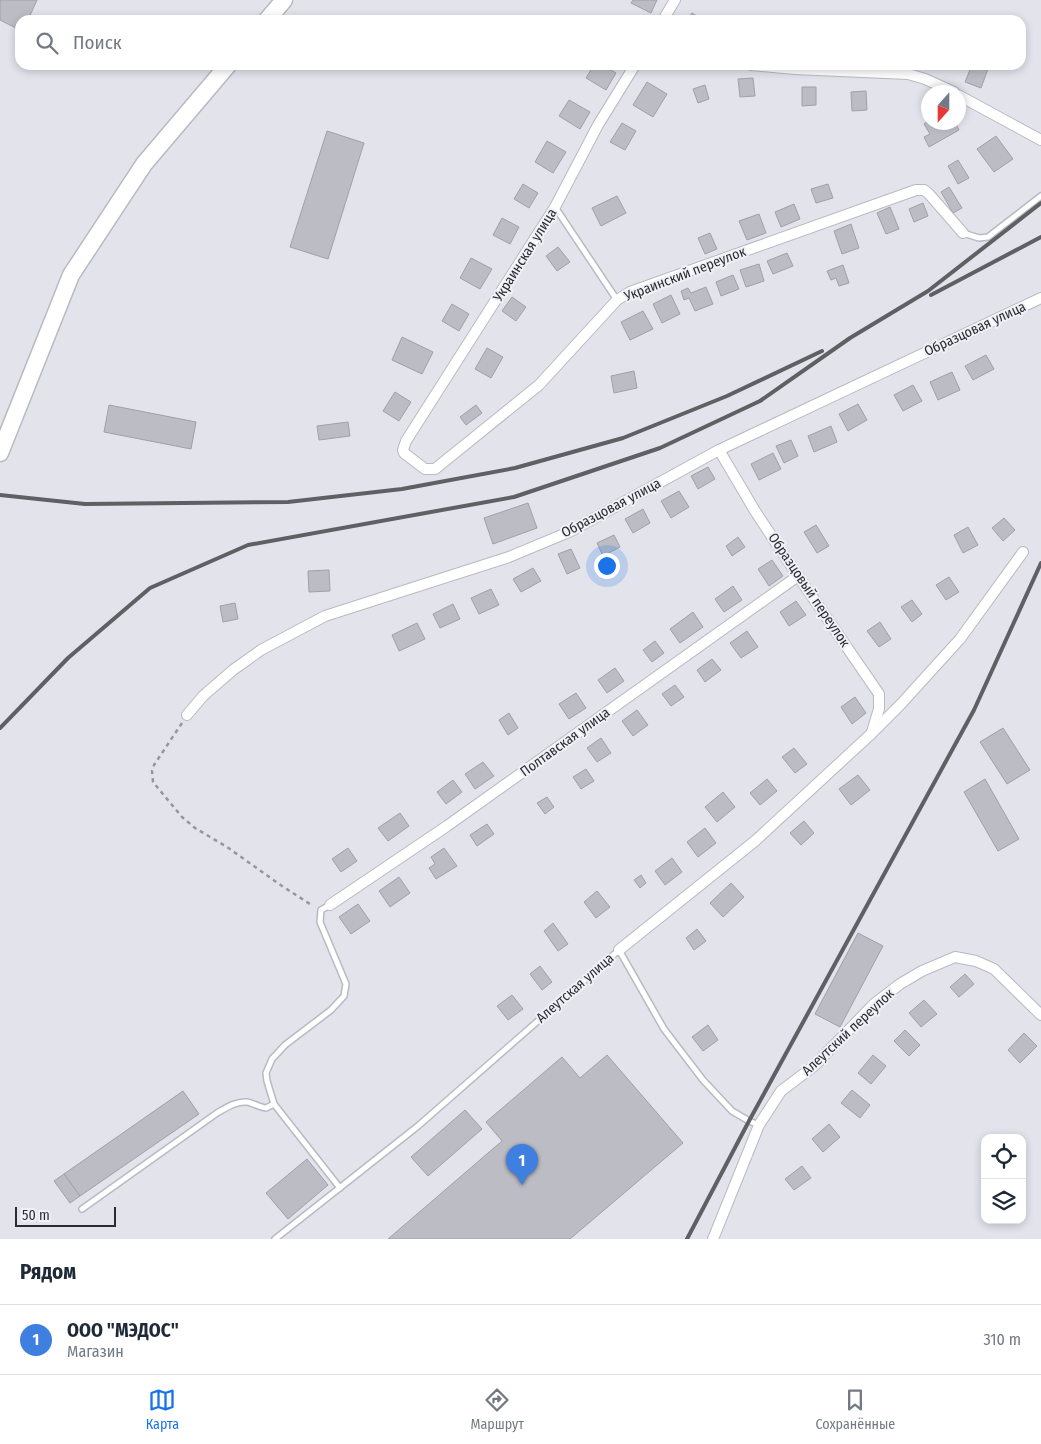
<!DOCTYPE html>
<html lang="ru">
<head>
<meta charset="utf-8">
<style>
  :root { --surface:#fff; --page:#f6f6f7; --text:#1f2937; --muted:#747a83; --line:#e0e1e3; --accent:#1a73e8 }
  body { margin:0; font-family:"Fira Sans Condensed",sans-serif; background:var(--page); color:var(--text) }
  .controls { position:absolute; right:15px; bottom:15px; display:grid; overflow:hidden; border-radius:10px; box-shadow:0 2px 8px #0003 }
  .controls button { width:45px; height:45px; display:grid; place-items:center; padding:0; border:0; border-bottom:1px solid var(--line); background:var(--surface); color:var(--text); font:25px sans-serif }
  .compass { position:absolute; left:921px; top:85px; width:45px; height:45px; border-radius:50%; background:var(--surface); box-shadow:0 2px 8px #0003; rotate:201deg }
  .scale { position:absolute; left:15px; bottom:12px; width:101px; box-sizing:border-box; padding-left:5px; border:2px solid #2b2c2f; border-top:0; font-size:14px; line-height:18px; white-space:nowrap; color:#2b2c2f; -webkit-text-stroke:4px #f0f0f8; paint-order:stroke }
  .you { position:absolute; left:606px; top:565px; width:18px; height:18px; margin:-12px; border:4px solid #fff; border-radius:50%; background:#1a73e8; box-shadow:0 0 0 8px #1a73e833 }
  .badge { display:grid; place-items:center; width:32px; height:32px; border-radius:50%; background:var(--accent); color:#fff; font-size:16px; font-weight:700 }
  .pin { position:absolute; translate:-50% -41px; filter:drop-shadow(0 1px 2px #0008) }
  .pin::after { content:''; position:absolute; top:26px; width:18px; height:15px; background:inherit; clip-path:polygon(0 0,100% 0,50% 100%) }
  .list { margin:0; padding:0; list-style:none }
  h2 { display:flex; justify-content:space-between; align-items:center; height:65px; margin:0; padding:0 20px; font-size:21px }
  h2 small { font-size:16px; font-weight:400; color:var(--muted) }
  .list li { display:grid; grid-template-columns:32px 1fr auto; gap:15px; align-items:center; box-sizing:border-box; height:70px; padding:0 20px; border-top:1px solid var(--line) }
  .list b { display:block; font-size:19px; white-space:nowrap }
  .list p { margin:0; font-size:16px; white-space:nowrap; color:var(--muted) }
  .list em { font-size:16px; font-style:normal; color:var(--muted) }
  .icon { flex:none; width:28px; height:28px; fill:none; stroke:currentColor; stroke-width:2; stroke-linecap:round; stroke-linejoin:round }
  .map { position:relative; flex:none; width:1041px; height:1239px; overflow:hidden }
  .search { position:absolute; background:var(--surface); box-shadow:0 2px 8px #0003; left:15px; right:15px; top:15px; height:55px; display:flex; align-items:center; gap:12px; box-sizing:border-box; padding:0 18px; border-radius:15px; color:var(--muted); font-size:19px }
  .sheet { height:135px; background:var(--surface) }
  nav { display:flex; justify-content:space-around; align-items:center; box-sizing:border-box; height:70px; border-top:1px solid var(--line); background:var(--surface); font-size:14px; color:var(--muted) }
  nav a { display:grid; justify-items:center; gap:2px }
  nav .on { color:var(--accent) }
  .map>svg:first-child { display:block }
</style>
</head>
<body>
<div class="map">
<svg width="1041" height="1239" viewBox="0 0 1041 1239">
  <rect width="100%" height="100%" fill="#e2e3eb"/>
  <!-- building -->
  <g fill="#bcbdc4" stroke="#a0a1a8">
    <polygon points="0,0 37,0 28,20 20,20 20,30 0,20"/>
    <polygon points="633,0 657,0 651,13 631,3"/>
    <polygon points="692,13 703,20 688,20"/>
    <polygon points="594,65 603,65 616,73 606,90 586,78"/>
    <polygon points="972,65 989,66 981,88 965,82"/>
    <polygon points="753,78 755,96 740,97 738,79"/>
    <polygon points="647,82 667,94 653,117 633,105"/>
    <polygon points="705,85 709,99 698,103 693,89"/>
    <polygon points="802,87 816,87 816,105 802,106"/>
    <polygon points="866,91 867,110 852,111 851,92"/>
    <polygon points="569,100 590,112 580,129 559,116"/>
    <polygon points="928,121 928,122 955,122 959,130 929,147 924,137 930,134 924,124"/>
    <polygon points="622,123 636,131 625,150 610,142"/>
    <polygon points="327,131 364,143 328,259 290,247"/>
    <polygon points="996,136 1013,159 994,172 977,149"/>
    <polygon points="547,141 566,152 553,173 535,162"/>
    <polygon points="958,160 969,178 958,184 948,166"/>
    <polygon points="523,184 538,193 529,208 514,199"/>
    <polygon points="828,184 833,198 816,203 811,189"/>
    <polygon points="949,187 962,208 953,213 941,192"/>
    <polygon points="617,196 626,213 601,226 592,208"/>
    <polygon points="923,203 928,216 914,222 909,209"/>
    <polygon points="794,204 800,219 781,227 775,212"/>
    <polygon points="890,207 899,229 886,234 877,213"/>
    <polygon points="759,214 766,233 747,240 739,221"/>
    <polygon points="502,218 519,227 510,244 493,235"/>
    <polygon points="851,224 859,248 842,254 834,231"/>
    <polygon points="710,233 717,249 705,254 698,238"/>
    <polygon points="558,247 570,262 557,271 546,256"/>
    <polygon points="787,253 793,266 773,274 767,261"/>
    <polygon points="471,258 492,269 480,289 460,278"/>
    <polygon points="759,264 764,281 746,287 740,270"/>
    <polygon points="843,265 849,283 839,286 836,278 831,280 827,271"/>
    <polygon points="733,275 739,289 721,296 716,282"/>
    <polygon points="706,287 713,304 695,311 689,298 684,300 681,291 688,288 691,293"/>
    <polygon points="671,295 680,314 662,323 653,304"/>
    <polygon points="512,297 526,307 516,321 502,311"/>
    <polygon points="452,304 469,314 459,331 442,321"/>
    <polygon points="643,311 653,329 630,340 621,322"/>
    <polygon points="402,337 433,352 422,374 392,360"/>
    <polygon points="487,348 503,357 491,378 475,369"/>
    <polygon points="986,355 994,369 973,380 965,366"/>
    <polygon points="634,371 637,388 614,393 611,376"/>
    <polygon points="952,372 960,390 938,400 930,382"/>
    <polygon points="913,385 922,401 903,411 894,395"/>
    <polygon points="395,392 411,402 399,421 383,411"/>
    <polygon points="858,404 867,420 848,431 839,414"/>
    <polygon points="109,405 196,422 191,449 104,432"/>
    <polygon points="476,405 482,413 466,425 460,417"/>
    <polygon points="348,422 350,436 319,440 317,426"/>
    <polygon points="831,426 837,442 814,452 808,436"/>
    <polygon points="791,440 798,456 784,463 776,446"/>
    <polygon points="773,453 781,469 759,480 751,464"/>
    <polygon points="708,467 715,479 698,489 691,476"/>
    <polygon points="679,491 689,507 671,518 661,501"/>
    <polygon points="528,503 537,528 493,544 484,518"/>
    <polygon points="643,509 650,523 633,533 625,519"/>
    <polygon points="1004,518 1015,530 1003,541 992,528"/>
    <polygon points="816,525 829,546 817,553 804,532"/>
    <polygon points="968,527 978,545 963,553 954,535"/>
    <polygon points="614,535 620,547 603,556 597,543"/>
    <polygon points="738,537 745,547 732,556 726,546"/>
    <polygon points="571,549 580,568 567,574 558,554"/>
    <polygon points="772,560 783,576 769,586 758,569"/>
    <polygon points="533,568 541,581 521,592 513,579"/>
    <polygon points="329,570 330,591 309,592 308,571"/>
    <polygon points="949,577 959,592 946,600 936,585"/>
    <polygon points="733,586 742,600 724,612 715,599"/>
    <polygon points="491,589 499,605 479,614 471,598"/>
    <polygon points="912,600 922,614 912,622 901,607"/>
    <polygon points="796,601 806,615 789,626 780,612"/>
    <polygon points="235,603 238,619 223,622 220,606"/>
    <polygon points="453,604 460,619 440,628 433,614"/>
    <polygon points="693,612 703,627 680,643 670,629"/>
    <polygon points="880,622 891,639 879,647 867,631"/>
    <polygon points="417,623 425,639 399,651 392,635"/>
    <polygon points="747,631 758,647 741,658 730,643"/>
    <polygon points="655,641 664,653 652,662 643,650"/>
    <polygon points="712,659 721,670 705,682 697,670"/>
    <polygon points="615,668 624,681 607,693 598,680"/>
    <polygon points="675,685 684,697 671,706 662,694"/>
    <polygon points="576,693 586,708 569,719 559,704"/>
    <polygon points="855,697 866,713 852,724 841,707"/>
    <polygon points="637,710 648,725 633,736 622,721"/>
    <polygon points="509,713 518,728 508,735 499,720"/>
    <polygon points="1003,728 1030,770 1007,784 980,742"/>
    <polygon points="601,738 611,753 597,762 587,748"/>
    <polygon points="794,748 807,764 795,773 782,757"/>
    <polygon points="483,762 494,776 475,789 465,774"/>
    <polygon points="586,769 594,781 581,789 573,777"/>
    <polygon points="858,775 870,790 851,805 839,789"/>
    <polygon points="767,779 777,791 760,805 750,793"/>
    <polygon points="985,779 1019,839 998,851 964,792"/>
    <polygon points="453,780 462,792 446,804 437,792"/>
    <polygon points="723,792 735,807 717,822 705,807"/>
    <polygon points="547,797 554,807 545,814 537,803"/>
    <polygon points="400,813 409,826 388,841 378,828"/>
    <polygon points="804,821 814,833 801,845 790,833"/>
    <polygon points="487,824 494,834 477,846 470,835"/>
    <polygon points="705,828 716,843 698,857 687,842"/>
    <polygon points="348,848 357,861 341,872 332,859"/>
    <polygon points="444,848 457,866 436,879 429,868 435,864 431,857"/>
    <polygon points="672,858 682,872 665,885 655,871"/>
    <polygon points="641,875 646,883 640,888 634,880"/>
    <polygon points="399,877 410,893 390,907 379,891"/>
    <polygon points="731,883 744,897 723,917 710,903"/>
    <polygon points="597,891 610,907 596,918 584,902"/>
    <polygon points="358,904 370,921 351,934 339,917"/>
    <polygon points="553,923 568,944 558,951 544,931"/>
    <polygon points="697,929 706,941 694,950 686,938"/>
    <polygon points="858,933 883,946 840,1027 815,1014"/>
    <polygon points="540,966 552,982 542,990 530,974"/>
    <polygon points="965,974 974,984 959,997 950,987"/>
    <polygon points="512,995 523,1009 508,1020 497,1006"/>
    <polygon points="924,1000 937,1014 921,1027 909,1013"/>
    <polygon points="708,1025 718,1040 703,1051 692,1037"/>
    <polygon points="905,1030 920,1045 909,1056 894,1041"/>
    <polygon points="1024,1033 1037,1046 1020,1063 1008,1050"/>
    <polygon points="607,1055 683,1143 570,1239 388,1239 502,1141 486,1122 562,1057 580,1078"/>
    <polygon points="873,1055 886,1066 871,1084 858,1073"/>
    <polygon points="852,1090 870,1105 860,1118 841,1103"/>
    <polygon points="183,1091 199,1114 80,1196 64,1174"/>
    <polygon points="465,1110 482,1129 428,1176 411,1157"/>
    <polygon points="829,1124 840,1137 823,1152 812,1139"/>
    <polygon points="307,1159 328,1185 288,1219 266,1193"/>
    <polygon points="802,1166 811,1178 794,1190 785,1179"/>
    <polygon points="64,1174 80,1196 70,1203 54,1181"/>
  </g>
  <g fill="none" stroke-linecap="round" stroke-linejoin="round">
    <defs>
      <g id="service">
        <polyline points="555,207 617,300"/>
        <polyline points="963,233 979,238 988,237 1041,196"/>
        <polyline points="330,905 321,910 320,922 346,984 344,996 331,1010 285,1045 272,1059 266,1073 267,1081 274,1104 340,1188"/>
        <path d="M82,1209l135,-96c9,-5 19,-12 30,-11 6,1 12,5 19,6l8,-4"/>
        <polyline points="275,1239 418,1126 619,950 664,1029 703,1080 732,1111 749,1121 759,1125"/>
      </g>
      <g id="minor">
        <polyline points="663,20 675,0"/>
        <polyline points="635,65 598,125 555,207 406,441 403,450 404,453 425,469 435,469 539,385 617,300 630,292 916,190 924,190 929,194 963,233"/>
        <polyline points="751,65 795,69 908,74 925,79 954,92"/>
        <polyline points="958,95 1041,140"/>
        <polyline points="719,450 755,511 798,576 879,694 879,709 872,732"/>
        <polyline points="187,715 203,696 233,670 261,650 325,616 509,557 569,532 719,450 1041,298"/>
        <polyline points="330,905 447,826 798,576"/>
        <polyline points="619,950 755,841 871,734 901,704 960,639 1023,552"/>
        <polyline points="713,1239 759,1125 781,1091 814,1066 874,1004 900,984 922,971 955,957 976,961 994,969 1041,1015"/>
      </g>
      <g id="primary">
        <polyline points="267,20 284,0"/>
        <polyline points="0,453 71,275 144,164 228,65"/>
      </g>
    </defs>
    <!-- service casing -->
    <use href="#service" stroke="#b9bac1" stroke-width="8"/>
    <!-- minor casing -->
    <use href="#minor" stroke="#b9bac1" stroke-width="12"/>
    <!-- primary casing -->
    <use href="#primary" stroke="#b9bac1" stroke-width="19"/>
    <!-- path -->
    <polyline stroke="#96979d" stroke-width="2.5" stroke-dasharray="4 4" stroke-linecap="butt" points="182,723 154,765 152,771 153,782 182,817 195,828 227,847 282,886 313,906"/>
    <!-- service -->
    <use href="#service" stroke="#fff" stroke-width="5"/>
    <!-- minor -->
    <use href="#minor" stroke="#fff" stroke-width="10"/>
    <!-- primary -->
    <use href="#primary" stroke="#fff" stroke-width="16"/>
    <!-- rail -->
    <g stroke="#5f6064" stroke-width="4">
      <polyline points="931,295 1041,237"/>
      <polyline points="0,495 85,504 288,502 402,489 515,468 623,438 727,396 822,351"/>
      <polyline points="0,728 68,658 150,588 248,545 514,497 660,448 760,401 850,338 928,291 1041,203"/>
      <polyline points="687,1239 749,1121 974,710 1041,563"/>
    </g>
  </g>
  <g text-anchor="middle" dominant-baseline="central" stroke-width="4" stroke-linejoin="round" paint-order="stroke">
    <!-- street labels -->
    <g font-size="14" fill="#2b2c2f" stroke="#f0f0f8">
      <text transform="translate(525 255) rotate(-58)">Украинская улица</text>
      <text transform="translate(685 274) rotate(-21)">Украинский переулок</text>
      <text transform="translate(975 329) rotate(-25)">Образцовая улица</text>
      <text transform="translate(611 508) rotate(-28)">Образцовая улица</text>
      <text transform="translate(809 590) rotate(56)">Образцовый переулок</text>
      <text transform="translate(565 742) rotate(-36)">Полтавская улица</text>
      <text transform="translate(575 988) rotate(-41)">Алеутская улица</text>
      <text transform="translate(848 1032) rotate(-43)">Алеутский переулок</text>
    </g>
  </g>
</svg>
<div class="controls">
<button><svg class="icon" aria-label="locate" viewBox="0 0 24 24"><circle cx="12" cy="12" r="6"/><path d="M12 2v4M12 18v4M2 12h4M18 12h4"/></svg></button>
<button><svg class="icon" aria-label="layers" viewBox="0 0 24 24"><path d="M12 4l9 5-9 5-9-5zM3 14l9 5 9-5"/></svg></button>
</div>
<svg class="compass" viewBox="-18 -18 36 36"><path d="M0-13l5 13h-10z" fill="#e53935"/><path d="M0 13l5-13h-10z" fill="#747a83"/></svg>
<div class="scale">50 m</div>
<div class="you"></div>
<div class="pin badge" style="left:522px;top:1185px;background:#3f7fe0">1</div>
<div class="search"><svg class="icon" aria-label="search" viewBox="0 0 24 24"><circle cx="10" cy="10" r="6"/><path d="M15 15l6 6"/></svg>Поиск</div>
</div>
<section class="sheet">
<h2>Рядом<small></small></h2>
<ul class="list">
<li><span class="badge" style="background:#3f7fe0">1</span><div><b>ООО &quot;МЭДОС&quot;</b><p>Магазин</p></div><em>310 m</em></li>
</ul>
</section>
<nav>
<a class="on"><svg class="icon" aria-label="map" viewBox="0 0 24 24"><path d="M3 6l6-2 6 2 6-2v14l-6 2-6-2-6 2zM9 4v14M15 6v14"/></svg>Карта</a>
<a><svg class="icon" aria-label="directions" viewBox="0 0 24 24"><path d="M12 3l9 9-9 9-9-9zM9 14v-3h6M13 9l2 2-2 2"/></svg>Маршрут</a>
<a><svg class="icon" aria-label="saved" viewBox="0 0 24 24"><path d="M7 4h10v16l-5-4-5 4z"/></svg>Сохранённые</a>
</nav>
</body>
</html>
